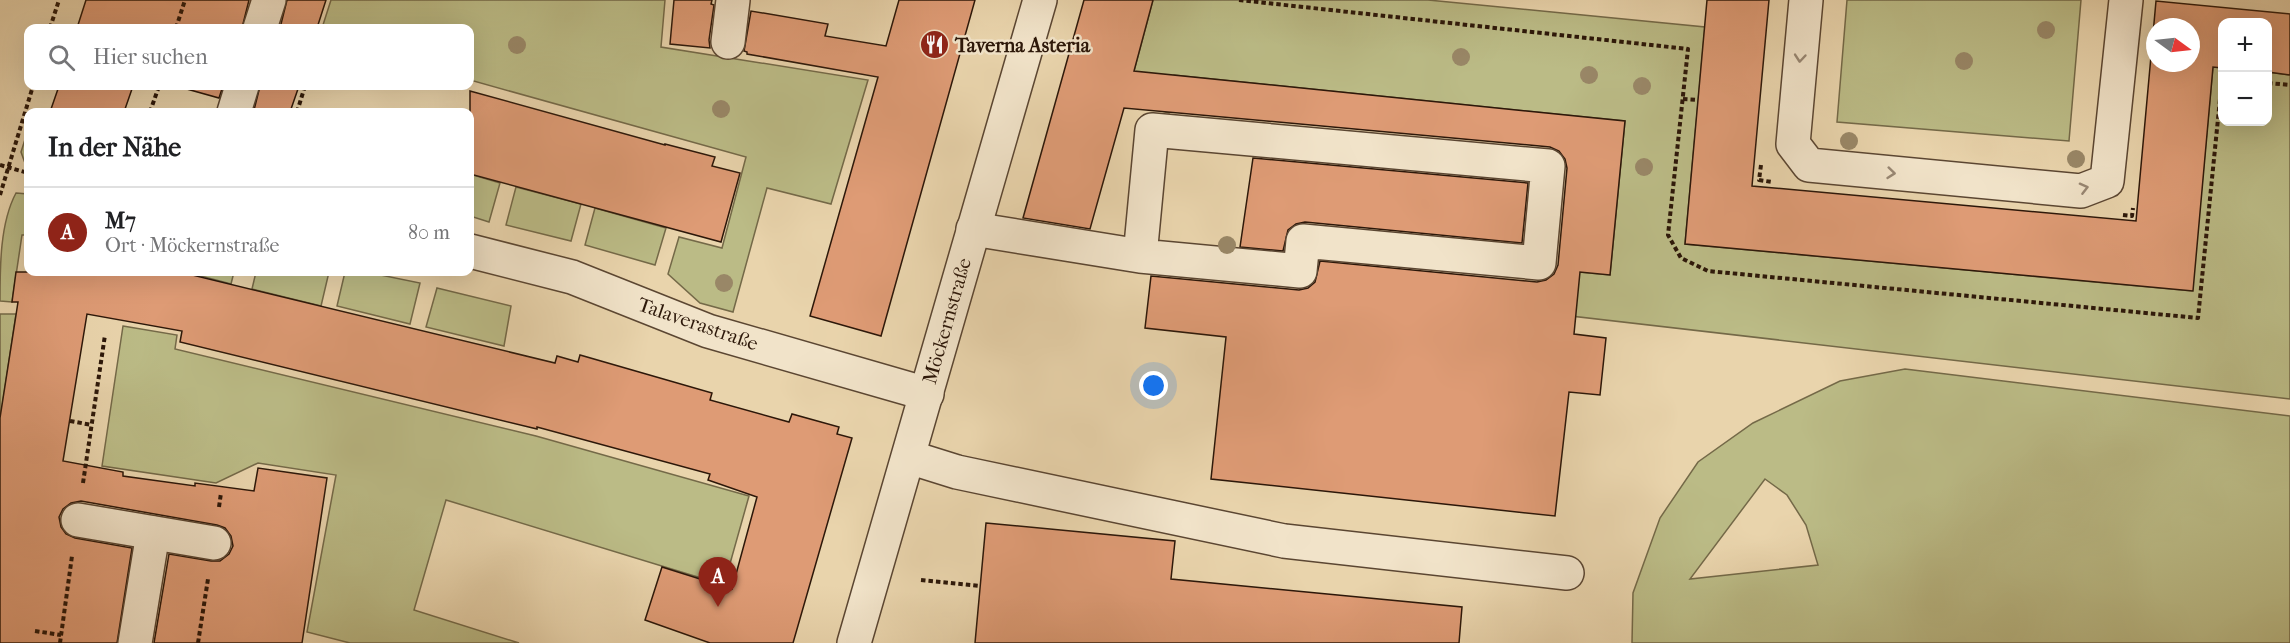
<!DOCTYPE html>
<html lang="de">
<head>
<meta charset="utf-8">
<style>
  :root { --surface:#fff; --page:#f6f6f6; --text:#202124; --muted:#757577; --line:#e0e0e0; --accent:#8f2418 }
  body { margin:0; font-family:"IM FELL French Canon",serif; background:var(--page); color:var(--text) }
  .controls { position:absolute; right:18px; top:18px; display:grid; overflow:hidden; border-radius:12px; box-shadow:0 6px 24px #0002 }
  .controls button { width:54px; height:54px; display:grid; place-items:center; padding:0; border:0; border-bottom:2px solid var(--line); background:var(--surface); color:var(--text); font:30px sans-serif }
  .compass { position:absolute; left:2146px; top:18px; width:54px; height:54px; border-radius:50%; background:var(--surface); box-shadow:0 6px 24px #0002; rotate:105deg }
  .you { position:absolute; left:1154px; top:386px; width:21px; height:21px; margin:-15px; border:4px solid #fff; border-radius:50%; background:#1a73e8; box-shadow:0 0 0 9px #1a73e833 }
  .badge { display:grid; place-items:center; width:39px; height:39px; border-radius:50%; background:var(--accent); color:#fff; font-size:20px; font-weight:700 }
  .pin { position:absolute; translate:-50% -50px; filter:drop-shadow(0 2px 3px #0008) }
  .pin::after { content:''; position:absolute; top:32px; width:21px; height:18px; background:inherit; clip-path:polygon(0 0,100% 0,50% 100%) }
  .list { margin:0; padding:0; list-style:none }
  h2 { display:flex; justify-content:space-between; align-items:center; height:78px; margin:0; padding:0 24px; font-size:26px }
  h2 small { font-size:20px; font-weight:400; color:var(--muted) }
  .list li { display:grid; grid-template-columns:39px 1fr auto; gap:18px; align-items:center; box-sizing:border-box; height:90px; padding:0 24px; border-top:2px solid var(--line) }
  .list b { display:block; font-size:22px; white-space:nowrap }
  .list p { margin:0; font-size:20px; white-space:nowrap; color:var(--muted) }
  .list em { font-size:20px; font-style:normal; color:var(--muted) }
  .icon { flex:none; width:33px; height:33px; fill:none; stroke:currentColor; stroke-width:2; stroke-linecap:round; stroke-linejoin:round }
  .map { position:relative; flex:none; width:2290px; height:643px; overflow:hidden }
  .search { position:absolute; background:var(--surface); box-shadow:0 6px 24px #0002; left:24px; top:24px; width:450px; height:66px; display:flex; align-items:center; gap:15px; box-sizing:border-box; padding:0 21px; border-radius:12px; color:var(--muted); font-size:22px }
  .panel { position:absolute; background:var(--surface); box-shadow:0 6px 24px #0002; left:24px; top:108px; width:450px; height:168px; border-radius:12px }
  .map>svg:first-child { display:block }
</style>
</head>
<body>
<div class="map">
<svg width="2290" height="643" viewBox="0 0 2290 643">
  <rect width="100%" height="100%" fill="#e9d4ac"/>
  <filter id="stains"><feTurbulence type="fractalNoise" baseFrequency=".00333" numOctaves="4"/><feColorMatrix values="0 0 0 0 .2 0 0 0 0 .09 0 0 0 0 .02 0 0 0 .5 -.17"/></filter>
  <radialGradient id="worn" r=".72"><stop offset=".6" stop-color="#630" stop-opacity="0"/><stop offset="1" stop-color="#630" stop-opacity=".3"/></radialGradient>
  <!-- green -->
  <g fill="#bbbb86" stroke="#746948" stroke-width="1.5" fill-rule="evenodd">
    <polygon points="331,0 665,0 661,47 868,80 831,204 767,188 733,312 700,303 668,274 679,237 722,248 746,157 470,80 470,28 322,28"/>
    <polygon points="1153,0 1428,0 1705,27 1685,244 2192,291 2213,67 2222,68 2222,122 2268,122 2268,72 2290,75 2290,399 1545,313 1557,270 1610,275 1625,121 1174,75 1169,113 1126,101"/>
    <polygon points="1847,0 2081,0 2069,141 1837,122"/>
    <polygon points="28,130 28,167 26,166 21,152"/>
    <polygon points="470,174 500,183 489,222 470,216"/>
    <polygon points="516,187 581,204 571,241 506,225"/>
    <path d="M16,193l12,1v41h-6l-10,67 -12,-1c0,-35 0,-78 16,-108z"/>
    <polygon points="595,208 666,228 655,265 585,245"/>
    <polygon points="196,272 234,272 231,284 197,275"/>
    <polygon points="256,272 329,272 321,306 252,289"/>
    <polygon points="345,272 366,272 420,283 410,324 337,306"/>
    <polygon points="437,288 511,306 504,346 426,327"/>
    <polygon points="0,314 16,314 0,421"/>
    <polygon points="123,326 177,335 175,349 536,436 749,496 724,585 446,500 414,610 519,643 350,643 307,632 336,475 258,463 216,483 102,466"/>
    <path d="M1905,369l385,47v227h-658l1,-50 27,-75 38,-56 55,-39 87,-42zM1765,479l22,16 19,30 12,40 -128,14z"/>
  </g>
  <!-- building -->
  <g fill="#de9b75" stroke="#2c1709" stroke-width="1.5" fill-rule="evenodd">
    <polygon points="86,0 249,0 242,28 77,28"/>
    <polygon points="287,0 326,0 317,28 280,28"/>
    <polygon points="674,0 712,0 711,4 714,5 709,40 710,48 670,44"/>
    <polygon points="899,0 975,0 881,336 810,316 878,77 747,54 747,52 744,51 751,11 828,24 825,36 886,46"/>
    <polygon points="1084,0 1153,0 1134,71 1625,121 1610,275 1580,272 1574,334 1606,338 1600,395 1569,392 1555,516 1211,479 1226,337 1145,328 1151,276 1299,290 1308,288 1315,282 1320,261 1537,282 1546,280 1554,274 1558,265 1567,168 1565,159 1559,151 1550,147 1124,108 1090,229 1023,218"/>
    <path d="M1707,0h62l-17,186 384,35 20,-220 134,13v61l-22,-3v-50h-45v46l-10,-1 -20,224 -508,-47zM2155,27h36v36h-36z"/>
    <polygon points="59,86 133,86 124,112 50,112"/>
    <polygon points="176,86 223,86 219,98"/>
    <polygon points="260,86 299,86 290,112 262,112 254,110"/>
    <polygon points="470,91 665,145 665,144 715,157 712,166 740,173 721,242 470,174"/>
    <polygon points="1253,158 1528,183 1522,243 1305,222 1296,224 1288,230 1283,251 1240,247"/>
    <polygon points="16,272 192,272 192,275 555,363 557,356 578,362 580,355 712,393 710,400 789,422 792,414 839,427 837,434 852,438 793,643 710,643 645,620 662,567 732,589 757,497 708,480 710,474 537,427 537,429 180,342 182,331 87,314 63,461 123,472 123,476 195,486 195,483 254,491 258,468 327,478 302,643 154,643 169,554 211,561 220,561 229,554 233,546 231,536 225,528 217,525 81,501 71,503 63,509 59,517 61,527 66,534 75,538 132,548 117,643 0,643 0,418 18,302 12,302"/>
    <polygon points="986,523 1175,541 1171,579 1462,607 1459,643 975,643"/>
  </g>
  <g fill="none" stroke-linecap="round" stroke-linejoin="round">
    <defs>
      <g id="minor">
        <polyline points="1806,0 1793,144 1809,165 2081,191 2107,181 2126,0"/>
        <polyline points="260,28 269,0"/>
        <polyline points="728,42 733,0"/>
        <polyline points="234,112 242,86"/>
        <polyline points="973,229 1140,256 1300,271 1303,241 1539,263 1548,166 1152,130 1140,256"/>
        <polyline points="470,251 572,277 708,331 927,394"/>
        <polyline points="909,457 957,472 1284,541 1567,573"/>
        <polyline points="78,520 214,543"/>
        <polyline points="135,643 153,533"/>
        <polyline points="854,643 1040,0"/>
      </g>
    </defs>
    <!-- minor casing -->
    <use href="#minor" stroke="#5b4632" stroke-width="36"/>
    <!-- path -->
    <g stroke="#2c1709" stroke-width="4" stroke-dasharray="4.5 3" stroke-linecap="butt">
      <polyline points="1239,0 1688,49 1668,235 1681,258 1708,271 2198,318 2222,79"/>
      <polyline points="50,28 59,0"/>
      <polyline points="176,28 185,0"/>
      <polyline points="2268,83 2290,85"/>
      <polyline points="1683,99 1698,100"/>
      <polyline points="150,112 159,86"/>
      <polyline points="297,112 305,86"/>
      <polyline points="0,165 28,173"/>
      <polyline points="1761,165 1759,180 1772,182"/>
      <polyline points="0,195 33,86"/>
      <polyline points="2123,215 2132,216 2133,208"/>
      <polyline points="70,421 92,425"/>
      <polyline points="83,483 105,335"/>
      <polyline points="219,507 221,493"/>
      <polyline points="921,580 980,586"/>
      <polyline points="35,631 61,635"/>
      <polyline points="60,643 72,556"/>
      <polyline points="198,643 208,579"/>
    </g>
    <!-- minor -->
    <use href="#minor" stroke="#f1e3c9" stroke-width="33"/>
  </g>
  <!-- trees -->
  <g fill="#998767">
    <circle cx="2046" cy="30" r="9"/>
    <circle cx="517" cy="45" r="9"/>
    <circle cx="1461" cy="57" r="9"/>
    <circle cx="1964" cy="61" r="9"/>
    <circle cx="1589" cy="75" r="9"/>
    <circle cx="1642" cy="86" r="9"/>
    <circle cx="721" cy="109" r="9"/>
    <circle cx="1849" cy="141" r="9"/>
    <circle cx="2076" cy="159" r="9"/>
    <circle cx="1644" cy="167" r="9"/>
    <circle cx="1227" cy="245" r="9"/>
    <circle cx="724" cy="283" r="9"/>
  </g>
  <!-- one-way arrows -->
  <defs><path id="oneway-chevron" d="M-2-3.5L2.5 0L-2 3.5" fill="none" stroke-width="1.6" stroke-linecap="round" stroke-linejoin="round" transform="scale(1.5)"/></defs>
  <g stroke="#988773">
    <use href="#oneway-chevron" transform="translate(1800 58) rotate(95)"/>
    <use href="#oneway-chevron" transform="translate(1891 173) rotate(6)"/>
    <use href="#oneway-chevron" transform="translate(2084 188) rotate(-14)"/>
  </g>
  <!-- icons -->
  <defs>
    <symbol id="restaurant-disc" viewBox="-11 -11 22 22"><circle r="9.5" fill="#8f2418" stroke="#f1e3c9"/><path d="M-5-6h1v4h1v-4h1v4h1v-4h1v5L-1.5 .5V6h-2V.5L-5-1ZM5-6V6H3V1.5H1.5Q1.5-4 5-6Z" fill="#fff"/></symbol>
  </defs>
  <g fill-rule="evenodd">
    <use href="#restaurant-disc" x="918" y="28" width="33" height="33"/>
  </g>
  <g text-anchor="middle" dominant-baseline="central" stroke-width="5" stroke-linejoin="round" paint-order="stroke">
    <!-- poi labels -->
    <g font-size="20" font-weight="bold" fill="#2c1709" stroke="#f1e3c9" text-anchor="start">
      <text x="955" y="45">Taverna Asteria</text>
    </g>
    <!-- street labels -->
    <g font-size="20" fill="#2c1709" stroke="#f1e3c9">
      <text transform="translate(947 321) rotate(-74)">Möckernstraße</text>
      <text transform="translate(698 324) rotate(19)">Talaverastraße</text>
    </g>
  </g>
  <rect width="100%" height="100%" filter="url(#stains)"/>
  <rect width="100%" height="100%" fill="url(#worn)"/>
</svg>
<div class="controls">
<button>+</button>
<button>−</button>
</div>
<svg class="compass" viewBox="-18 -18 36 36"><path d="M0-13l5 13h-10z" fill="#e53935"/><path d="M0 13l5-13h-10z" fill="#757577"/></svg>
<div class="you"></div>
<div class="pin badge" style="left:718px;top:607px">A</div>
<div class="search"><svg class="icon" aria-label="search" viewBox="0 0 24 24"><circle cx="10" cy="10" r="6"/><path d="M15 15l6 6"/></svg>Hier suchen</div>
<section class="panel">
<h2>In der Nähe<small></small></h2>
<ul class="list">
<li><span class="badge">A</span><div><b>M7</b><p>Ort · Möckernstraße</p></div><em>80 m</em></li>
</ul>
</section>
</div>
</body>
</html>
